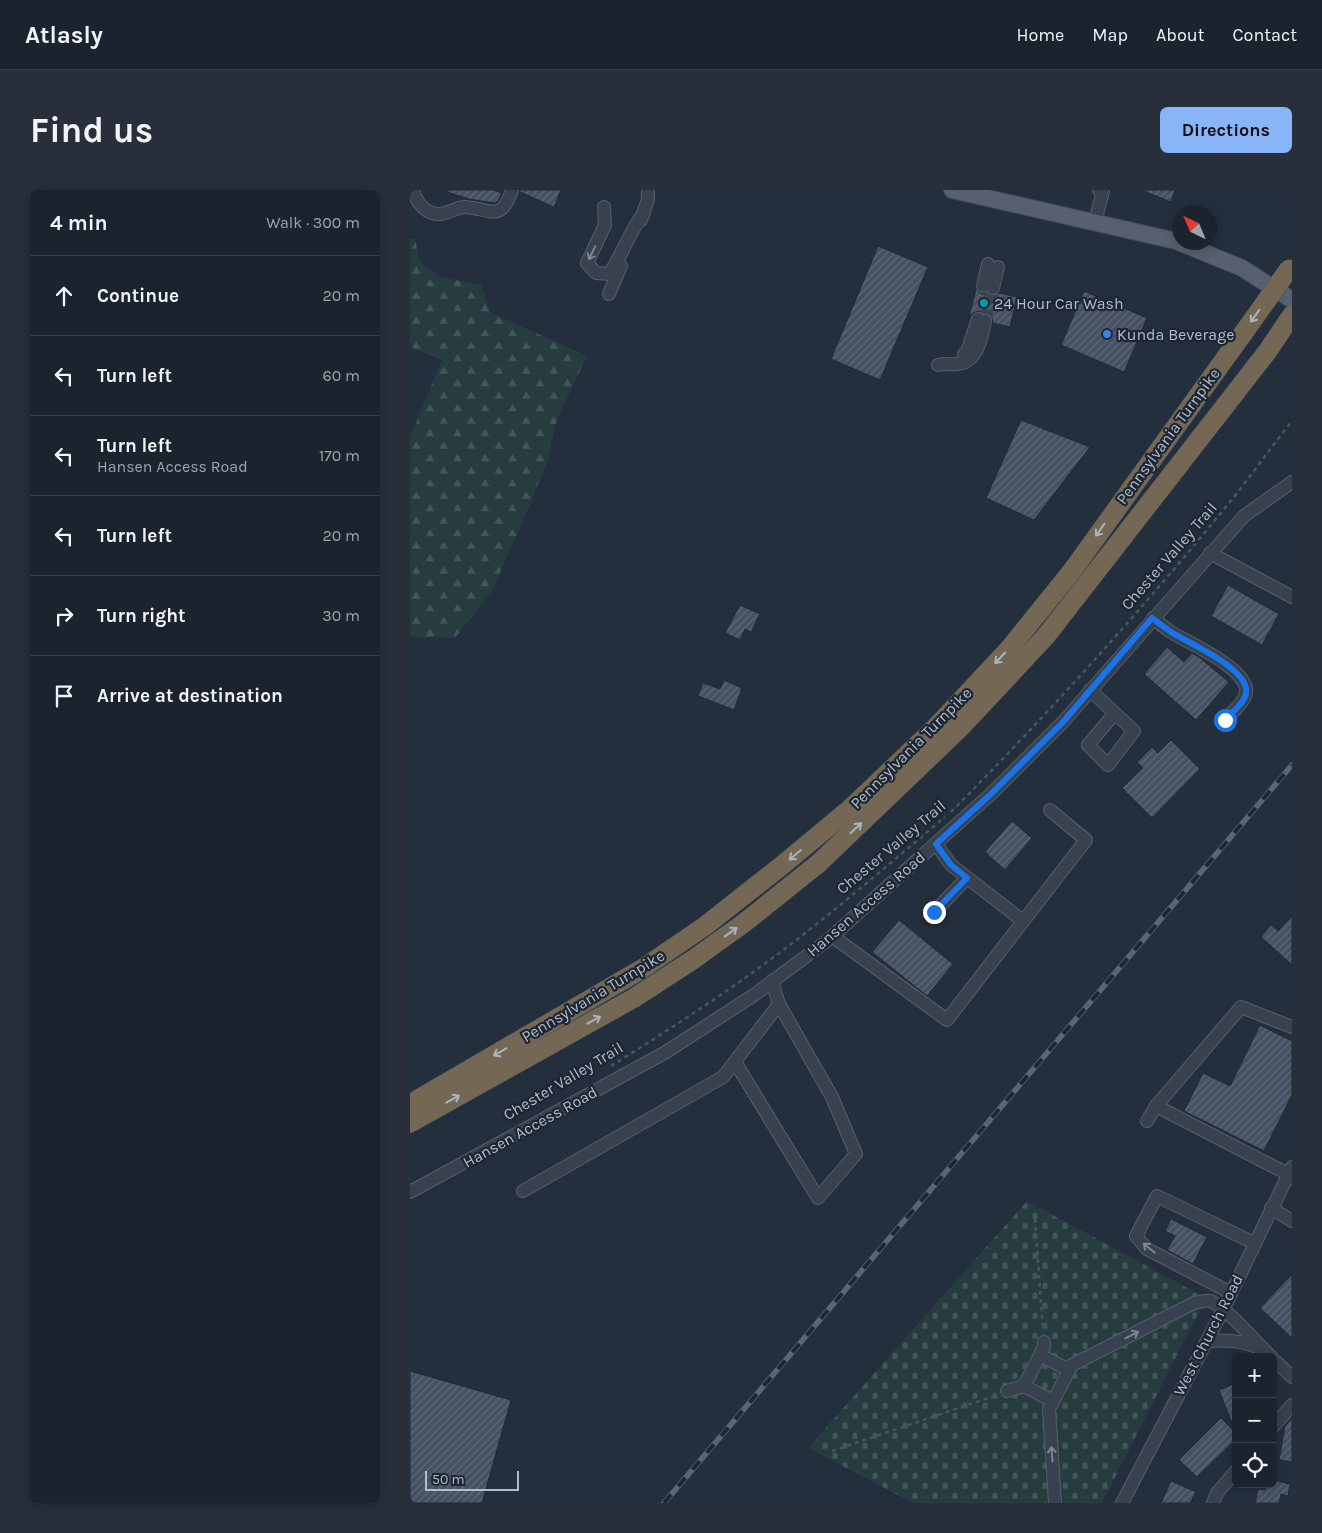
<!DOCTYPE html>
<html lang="en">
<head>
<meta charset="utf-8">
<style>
  :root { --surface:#1b232e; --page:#282f3a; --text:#f1f3f6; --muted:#a0a4aa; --line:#39404a; --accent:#8ab4f8 }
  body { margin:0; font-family:Karla,sans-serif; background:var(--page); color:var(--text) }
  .controls { position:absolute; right:15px; bottom:15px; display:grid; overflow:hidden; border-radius:8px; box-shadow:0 2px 12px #0003 }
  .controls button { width:45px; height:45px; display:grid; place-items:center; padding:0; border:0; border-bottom:1px solid var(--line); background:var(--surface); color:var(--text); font:25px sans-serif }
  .compass { position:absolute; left:762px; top:15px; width:45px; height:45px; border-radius:50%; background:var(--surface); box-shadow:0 2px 12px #0003; rotate:316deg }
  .scale { position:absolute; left:15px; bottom:12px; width:94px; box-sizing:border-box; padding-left:5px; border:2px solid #b4bcc9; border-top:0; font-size:14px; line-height:18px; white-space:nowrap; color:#b4bcc9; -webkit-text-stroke:4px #1d2633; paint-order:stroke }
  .stop { position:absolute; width:15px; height:15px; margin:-11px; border:4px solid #1a73e8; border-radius:50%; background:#fff }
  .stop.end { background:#1a73e8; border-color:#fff; box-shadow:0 1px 5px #0008 }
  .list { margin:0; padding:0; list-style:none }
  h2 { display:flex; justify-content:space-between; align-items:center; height:65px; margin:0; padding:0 20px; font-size:21px }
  h2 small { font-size:16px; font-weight:400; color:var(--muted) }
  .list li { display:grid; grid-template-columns:32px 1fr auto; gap:15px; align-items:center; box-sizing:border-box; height:80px; padding:0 20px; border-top:1px solid var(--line) }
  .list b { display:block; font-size:19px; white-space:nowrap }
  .list p { margin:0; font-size:16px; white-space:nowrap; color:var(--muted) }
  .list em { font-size:16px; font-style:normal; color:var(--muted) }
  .icon { flex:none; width:28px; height:28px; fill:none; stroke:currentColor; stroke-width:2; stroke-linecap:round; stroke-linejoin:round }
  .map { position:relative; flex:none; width:882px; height:1313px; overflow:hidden; border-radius:8px }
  header { display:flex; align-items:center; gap:30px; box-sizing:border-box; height:70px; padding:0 25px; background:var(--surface); border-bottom:1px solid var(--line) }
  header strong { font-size:24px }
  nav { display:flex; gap:28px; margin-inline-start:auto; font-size:18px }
  .intro { display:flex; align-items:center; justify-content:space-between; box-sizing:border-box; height:120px; padding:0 30px }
  h1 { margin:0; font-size:35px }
  .button { padding:12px 22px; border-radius:8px; background:var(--accent); color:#111; font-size:18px; font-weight:700 }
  main { display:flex; gap:30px; padding:0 30px }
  aside { flex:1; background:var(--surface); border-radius:8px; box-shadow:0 2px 12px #0003 }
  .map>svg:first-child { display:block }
</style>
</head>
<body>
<header>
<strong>Atlasly</strong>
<nav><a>Home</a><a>Map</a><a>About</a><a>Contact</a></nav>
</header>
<div class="intro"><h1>Find us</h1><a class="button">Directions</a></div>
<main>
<aside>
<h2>4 min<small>Walk · 300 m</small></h2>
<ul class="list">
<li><svg class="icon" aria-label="ahead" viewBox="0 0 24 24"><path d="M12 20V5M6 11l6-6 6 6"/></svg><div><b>Continue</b></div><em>20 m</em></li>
<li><svg class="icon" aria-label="left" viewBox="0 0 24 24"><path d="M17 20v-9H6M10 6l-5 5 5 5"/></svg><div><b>Turn left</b></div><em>60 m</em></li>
<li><svg class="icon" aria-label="left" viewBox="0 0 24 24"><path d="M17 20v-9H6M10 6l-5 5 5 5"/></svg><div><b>Turn left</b><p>Hansen Access Road</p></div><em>170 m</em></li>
<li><svg class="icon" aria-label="left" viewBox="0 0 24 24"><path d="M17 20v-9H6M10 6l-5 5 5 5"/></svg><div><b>Turn left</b></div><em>20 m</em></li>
<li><svg class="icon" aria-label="right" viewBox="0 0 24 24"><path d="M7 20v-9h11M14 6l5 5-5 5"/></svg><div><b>Turn right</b></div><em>30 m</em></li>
<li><svg class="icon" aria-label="arrive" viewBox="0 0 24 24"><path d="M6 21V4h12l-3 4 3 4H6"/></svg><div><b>Arrive at destination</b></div></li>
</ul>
</aside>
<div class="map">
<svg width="882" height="1313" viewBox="0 0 882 1313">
  <defs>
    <pattern id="forest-firs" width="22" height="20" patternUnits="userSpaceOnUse" patternTransform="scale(1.25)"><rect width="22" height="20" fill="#263c3f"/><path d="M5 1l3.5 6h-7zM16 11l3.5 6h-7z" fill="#435659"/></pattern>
    <pattern id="cemetery-stones" width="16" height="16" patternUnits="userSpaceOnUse" patternTransform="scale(1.25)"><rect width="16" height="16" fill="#263c3f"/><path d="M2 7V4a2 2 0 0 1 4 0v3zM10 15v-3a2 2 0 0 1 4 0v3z" fill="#435659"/></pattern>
    <pattern id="building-hatch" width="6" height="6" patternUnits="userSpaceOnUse" patternTransform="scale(1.25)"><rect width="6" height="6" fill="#455162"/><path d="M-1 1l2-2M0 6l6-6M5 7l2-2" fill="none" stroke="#5d6877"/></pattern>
  </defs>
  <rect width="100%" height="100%" fill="#242f3e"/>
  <!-- forest -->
  <polygon fill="url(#forest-firs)" points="0,49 5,49 10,72 30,87 71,95 80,122 177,166 147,229 137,272 119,317 82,401 45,448 0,447 0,247 32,170 0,157"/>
  <!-- cemetery -->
  <polygon fill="url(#cemetery-stones)" points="617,1011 796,1108 692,1313 503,1313 398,1258"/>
  <!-- building -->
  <g fill="url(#building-hatch)" stroke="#1f2835">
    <polygon points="37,0 84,0 92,3 88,11 84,13 59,9 37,2"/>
    <polygon points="110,0 151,0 144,17 110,2"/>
    <polygon points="731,0 765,0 761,12"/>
    <polygon points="468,56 518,77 470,190 421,169"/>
    <polygon points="566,99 571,104 577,103 582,106 589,103 607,107 600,137 583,133 581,125 570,121 563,123 559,127"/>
    <polygon points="674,101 737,128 714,182 651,155"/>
    <polygon points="611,230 680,257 624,330 576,308"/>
    <polygon points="818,395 869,424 852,455 801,426"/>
    <polygon points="330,415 350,424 341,442 335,439 330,450 315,443"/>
    <polygon points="757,457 774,472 782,463 789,467 819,492 786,530 734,484"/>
    <polygon points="314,490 332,498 324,520 288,506 293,493 310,499"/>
    <polygon points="761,550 790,579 742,628 712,598 733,578 727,572 742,557 748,563"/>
    <polygon points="602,631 622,648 595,680 575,662"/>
    <polygon points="882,726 882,775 851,747 861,735 868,741"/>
    <polygon points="489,730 543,774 517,806 462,762"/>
    <polygon points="850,835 882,851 882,905 854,961 774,921 793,883 820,896"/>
    <polygon points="761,1029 797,1047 783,1074 757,1060 765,1046 755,1041"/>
    <polygon points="882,1084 882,1148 850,1118"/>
    <polygon points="0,1181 101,1210 72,1313 0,1313"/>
    <polygon points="826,1193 826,1241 825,1241 809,1200"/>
    <polygon points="811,1228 826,1243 826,1249 787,1287 769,1270"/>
    <polygon points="882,1228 882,1272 869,1270 875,1236"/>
    <polygon points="863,1290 880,1294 878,1306 871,1304 869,1313 845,1313 848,1299 855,1300 856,1294 863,1294"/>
    <polygon points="761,1291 786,1302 780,1313 751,1313"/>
  </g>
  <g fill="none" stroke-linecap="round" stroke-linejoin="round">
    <!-- minor-tunnel -->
    <polyline stroke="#3a4453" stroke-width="12" stroke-dasharray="12 6" stroke-linecap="butt" points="575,131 583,98"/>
    <defs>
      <g id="minor">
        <path d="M3,0c3,12 13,25 27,24 9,0 17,-8 26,-7 25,2 35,16 46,-17"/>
        <path d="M194,17l1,18 -18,38 9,10 13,1c14,-20 20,-42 35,-61"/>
        <polyline points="231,30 238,9 238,0"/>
        <polyline points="685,32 693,1 689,0"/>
        <polyline points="573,96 578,74"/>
        <polyline points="583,98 588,77"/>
        <polyline points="199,104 211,76"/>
        <polyline points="554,164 557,162 568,129"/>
        <path d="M528,175c7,-2 12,0 19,-1 21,-1 25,-28 28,-43"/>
        <polyline points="800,363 882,407"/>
        <path d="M743,428c6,5 12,10 18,14 17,11 79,37 75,61 -2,10 -14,19 -21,27"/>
        <polyline points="680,500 724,541 698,575 678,555 705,523"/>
        <polyline points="526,654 541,675 613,731"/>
        <polyline points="524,722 557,688"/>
        <polyline points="422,746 537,830 676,650 640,620"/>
        <polyline points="325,872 408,1008 446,964 422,907 369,814"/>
        <polyline points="746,916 878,984 882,989"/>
        <polyline points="737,931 746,916 831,817 882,837"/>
        <polyline points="113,1001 313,887 369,814 362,791"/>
        <polyline points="0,1002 256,862 344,805 418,750 582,603 653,532 834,326 882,292"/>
        <polyline points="861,1018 882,1031"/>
        <polyline points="821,1103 737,1059 726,1046 747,1006 844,1053"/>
        <path d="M797,1151c19,-1 34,-1 52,7"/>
        <polyline points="630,1165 634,1157 634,1152"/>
        <polyline points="863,1169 882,1187"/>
        <polyline points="597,1201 614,1196"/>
        <polyline points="643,1211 614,1196 630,1165 659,1180"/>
        <polyline points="863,1237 882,1215"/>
        <path d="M645,1313l-6,-94 23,-44 122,-62c5,-1 11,-3 16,-2 14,4 49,44 61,56"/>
        <polyline points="712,1313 813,1120 882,977"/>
        <polyline points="803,1313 807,1303 826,1281"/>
      </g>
      <polyline id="major" points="542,0 766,51 832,78 882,110"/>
      <g id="highway">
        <polyline points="0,914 232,779 295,736 370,677 441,618 526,537 599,459 662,381 832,145"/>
        <polyline points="0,933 224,808 284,769 334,733 409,673 551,537 636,446 857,162 882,125"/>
      </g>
    </defs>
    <!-- minor casing -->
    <use href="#minor" stroke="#565f6c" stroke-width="14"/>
    <!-- major casing -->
    <use href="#major" stroke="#414a57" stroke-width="18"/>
    <!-- highway casing -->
    <use href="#highway" stroke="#434c59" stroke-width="20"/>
    <!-- path -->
    <g stroke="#44595c" stroke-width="2.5" stroke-dasharray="4 4" stroke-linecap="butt">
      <path d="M541,622c96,-97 187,-198 274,-304 23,-28 44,-58 67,-87"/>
      <path d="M201,876c61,-38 121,-77 179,-121 53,-41 104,-85 155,-128"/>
      <polyline points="625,1029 633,1141"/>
      <polyline points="422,1261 587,1205"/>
    </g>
    <!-- minor -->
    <use href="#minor" stroke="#38414e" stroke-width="12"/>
    <!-- major -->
    <use href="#major" stroke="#56606e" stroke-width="16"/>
    <!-- highway -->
    <use href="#highway" stroke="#746855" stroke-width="19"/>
    <defs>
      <polyline id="rail" points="254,1313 882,575"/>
    </defs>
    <!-- rail casing -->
    <use href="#rail" stroke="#5a6575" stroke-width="5.5"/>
    <!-- rail -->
    <use href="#rail" stroke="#1d2633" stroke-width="4" stroke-dasharray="11" stroke-linecap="butt"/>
    <defs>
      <polyline id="highway-bridge" points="832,145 879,79"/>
    </defs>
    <!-- highway-bridge casing -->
    <use href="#highway-bridge" stroke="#434c59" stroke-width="20" stroke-linecap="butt"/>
    <!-- highway-bridge -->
    <use href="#highway-bridge" stroke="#746855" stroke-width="19"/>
  </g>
  <!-- one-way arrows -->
  <defs><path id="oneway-shaft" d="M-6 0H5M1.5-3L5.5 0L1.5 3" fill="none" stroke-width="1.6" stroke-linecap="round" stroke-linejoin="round" transform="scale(1.25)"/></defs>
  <g stroke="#7c8592">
    <use href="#oneway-shaft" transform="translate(182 63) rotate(115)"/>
    <use href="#oneway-shaft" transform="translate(739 1058) rotate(-141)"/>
    <use href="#oneway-shaft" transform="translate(722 1145) rotate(-27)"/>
    <use href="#oneway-shaft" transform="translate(642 1264) rotate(-94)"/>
  </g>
  <g stroke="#aeb4bd">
    <use href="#oneway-shaft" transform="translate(845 126) rotate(125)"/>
    <use href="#oneway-shaft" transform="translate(690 340) rotate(125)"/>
    <use href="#oneway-shaft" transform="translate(590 468) rotate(133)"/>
    <use href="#oneway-shaft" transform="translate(446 638) rotate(-43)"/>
    <use href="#oneway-shaft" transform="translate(385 665) rotate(140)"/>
    <use href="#oneway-shaft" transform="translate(321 742) rotate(-36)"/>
    <use href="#oneway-shaft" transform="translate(184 830) rotate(-29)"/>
    <use href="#oneway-shaft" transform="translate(90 862) rotate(150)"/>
    <use href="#oneway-shaft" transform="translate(43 909) rotate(-29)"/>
  </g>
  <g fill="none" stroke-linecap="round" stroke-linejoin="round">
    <!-- route -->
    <path stroke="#1a73e8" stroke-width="6" d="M524,722l33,-34 -16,-13 -15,-21 56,-51 71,-71 89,-104c7,5 13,10 19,14 17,11 79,37 75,61 -1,10 -14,19 -21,27"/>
  </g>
  <!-- markers -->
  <circle fill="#0f9aa8" stroke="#1d2633" stroke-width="2" cx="574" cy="113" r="5"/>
  <circle fill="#3f7fe0" stroke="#1d2633" stroke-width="2" cx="697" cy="144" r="5"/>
  <g text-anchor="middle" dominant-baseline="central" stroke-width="4.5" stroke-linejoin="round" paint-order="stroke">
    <!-- poi labels -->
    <g font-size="16" fill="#b4bcc9" stroke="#1d2633" text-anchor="start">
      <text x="584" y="113">24 Hour Car Wash</text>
      <text x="707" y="144">Kunda Beverage</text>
    </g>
    <!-- street labels -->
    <g font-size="16" fill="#b4bcc9" stroke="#1d2633">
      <text transform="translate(758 246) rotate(-54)">Pennsylvania Turnpike</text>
      <text transform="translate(759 366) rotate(-49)">Chester Valley Trail</text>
      <text transform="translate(501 558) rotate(-45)">Pennsylvania Turnpike</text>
      <text transform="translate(481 657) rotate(-40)">Chester Valley Trail</text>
      <text transform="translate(456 714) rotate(-41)">Hansen Access Road</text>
      <text transform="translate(183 806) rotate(-31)">Pennsylvania Turnpike</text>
      <text transform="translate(153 891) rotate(-31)">Chester Valley Trail</text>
      <text transform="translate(120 937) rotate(-29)">Hansen Access Road</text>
      <text transform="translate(798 1145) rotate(-63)">West Church Road</text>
    </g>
  </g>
</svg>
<div class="controls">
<button>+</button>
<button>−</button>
<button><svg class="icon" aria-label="locate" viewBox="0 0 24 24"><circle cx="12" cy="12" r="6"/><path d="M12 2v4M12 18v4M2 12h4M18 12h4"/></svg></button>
</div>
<svg class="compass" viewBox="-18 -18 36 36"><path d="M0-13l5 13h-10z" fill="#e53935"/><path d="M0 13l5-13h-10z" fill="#a0a4aa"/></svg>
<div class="scale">50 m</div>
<div class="stop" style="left:815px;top:530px"></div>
<div class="stop end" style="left:524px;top:722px"></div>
</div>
</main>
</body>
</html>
